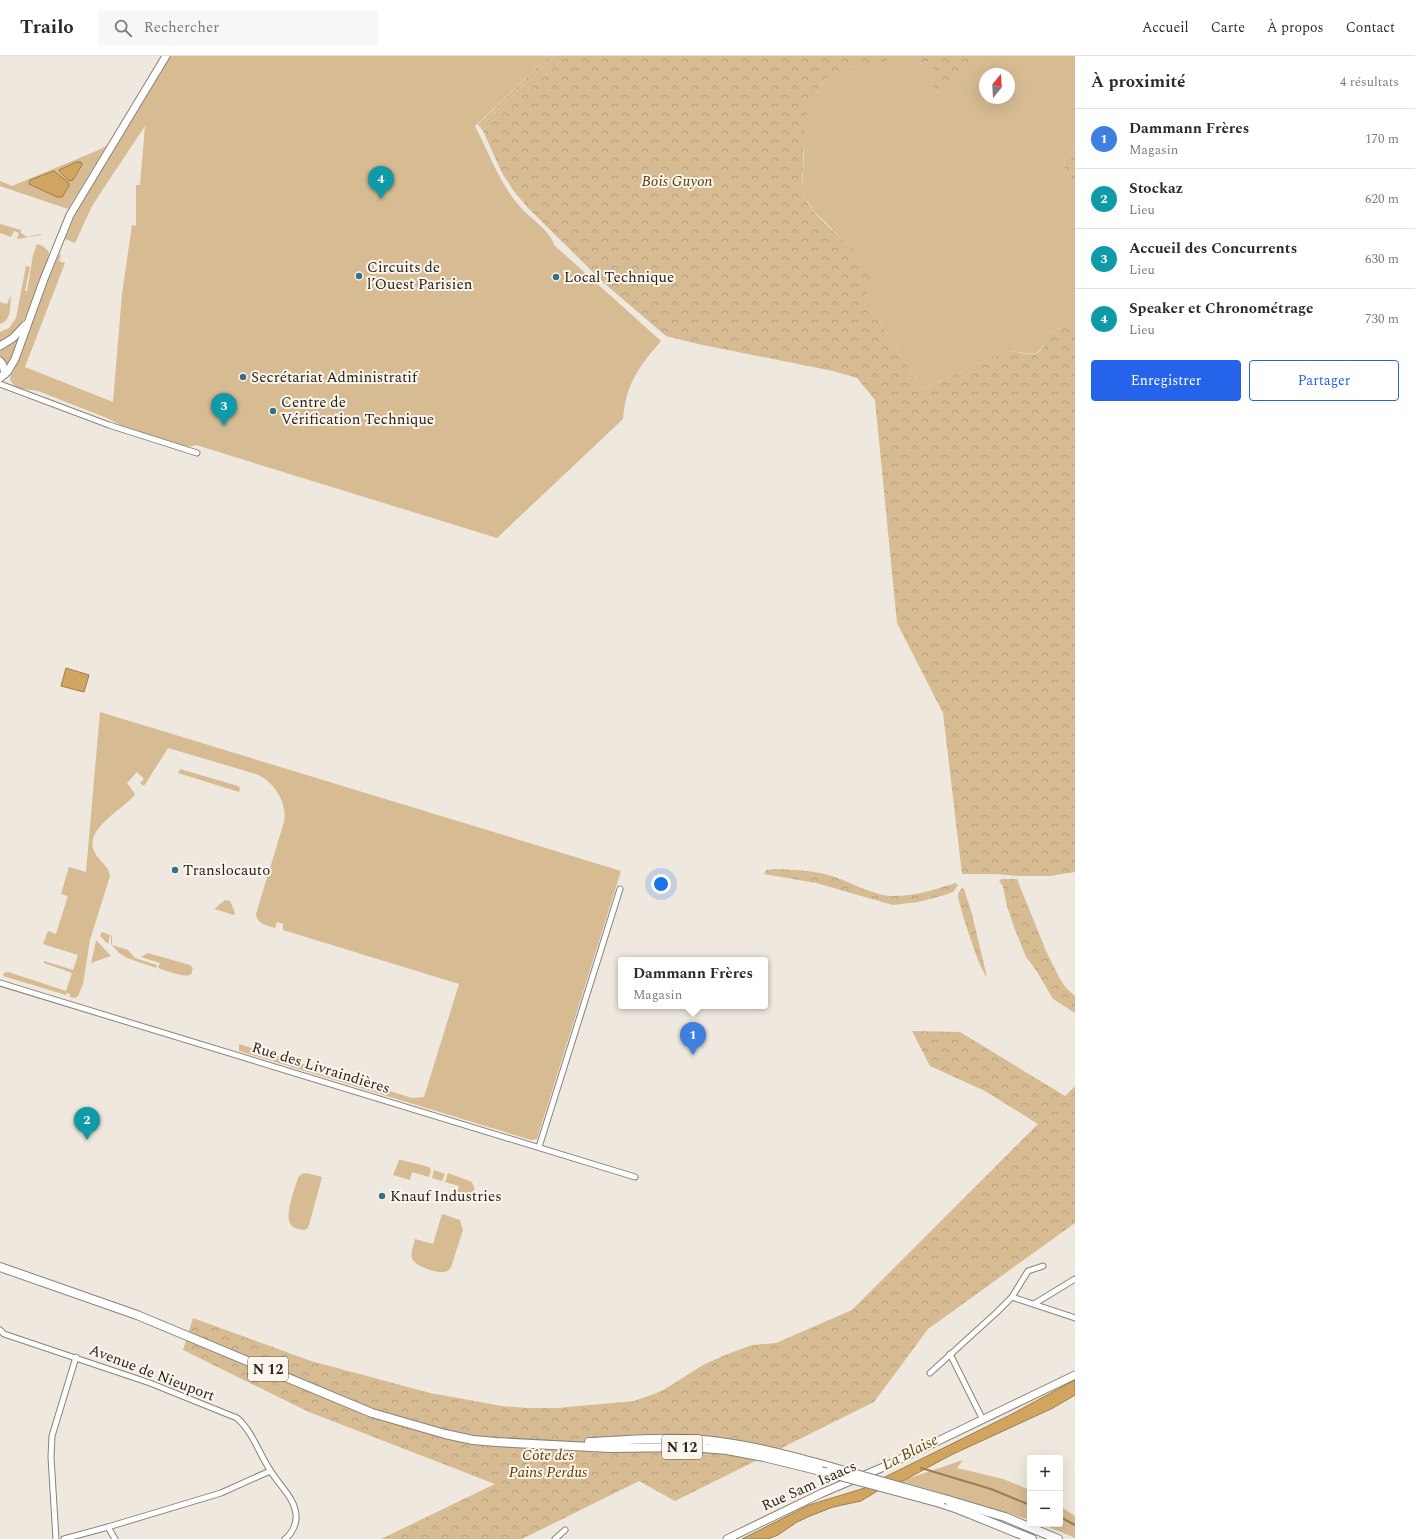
<!DOCTYPE html>
<html lang="fr">
<head>
<meta charset="utf-8">
<style>
  :root { --surface:#fff; --page:#f7f7f7; --text:#2b2b33; --muted:#7c7c81; --line:#e1e1e2; --accent:#2563eb }
  body { margin:0; font-family:Spectral,serif; background:var(--page); color:var(--text) }
  .controls { position:absolute; right:12px; bottom:12px; display:grid; overflow:hidden; border-radius:4px; box-shadow:0 4px 16px #0002 }
  .controls button { width:36px; height:36px; display:grid; place-items:center; padding:0; border:0; border-bottom:1px solid var(--line); background:var(--surface); color:var(--text); font:20px sans-serif }
  .compass { position:absolute; left:979px; top:12px; width:36px; height:36px; border-radius:50%; background:var(--surface); box-shadow:0 4px 16px #0002; rotate:18deg }
  .you { position:absolute; left:661px; top:828px; width:14px; height:14px; margin:-10px; border:3px solid #fff; border-radius:50%; background:#1a73e8; box-shadow:0 0 0 6px #1a73e833 }
  .badge { display:grid; place-items:center; width:26px; height:26px; border-radius:50%; background:var(--accent); color:#fff; font-size:13px; font-weight:700 }
  .pin { position:absolute; translate:-50% -33px; filter:drop-shadow(0 1px 2px #0008) }
  .pin::after { content:''; position:absolute; top:21px; width:14px; height:12px; background:inherit; clip-path:polygon(0 0,100% 0,50% 100%) }
  .popup { position:absolute; left:618px; top:901px; width:150px; height:52px; box-sizing:border-box; display:grid; place-content:center; border-radius:4px; background:var(--surface); filter:drop-shadow(0 1px 3px #0005); font-size:13px; white-space:nowrap; color:var(--muted) }
  .popup b { font-size:15px; color:var(--text) }
  .popup::after { content:''; position:absolute; left:50%; top:100%; margin-left:-8px; border:8px solid transparent; border-top-color:var(--surface) }
  .list { margin:0; padding:0; list-style:none }
  h2 { display:flex; justify-content:space-between; align-items:center; height:52px; margin:0; padding:0 16px; font-size:17px }
  h2 small { font-size:13px; font-weight:400; color:var(--muted) }
  .list li { display:grid; grid-template-columns:26px 1fr auto; gap:12px; align-items:center; box-sizing:border-box; height:60px; padding:0 16px; border-top:1px solid var(--line) }
  .list b { display:block; font-size:15px; white-space:nowrap }
  .list p { margin:0; font-size:13px; white-space:nowrap; color:var(--muted) }
  .list em { font-size:13px; font-style:normal; color:var(--muted) }
  .actions { display:flex; gap:8px; padding:12px 16px }
  .actions a { flex:1; padding:9px 0; border:1px solid var(--accent); border-radius:4px; text-align:center; font-size:14px; color:var(--accent) }
  .actions .main { background:var(--accent); color:#fff }
  .icon { flex:none; width:22px; height:22px; fill:none; stroke:currentColor; stroke-width:2; stroke-linecap:round; stroke-linejoin:round }
  .map { position:relative; flex:none; width:1075px; height:1483px; overflow:hidden }
  header { display:flex; align-items:center; gap:24px; box-sizing:border-box; height:56px; padding:0 20px; background:var(--surface); border-bottom:1px solid var(--line) }
  header strong { font-size:19px }
  nav { display:flex; gap:22px; margin-inline-start:auto; font-size:14px }
  .search { width:280px; height:36px; background:var(--page); display:flex; align-items:center; gap:10px; box-sizing:border-box; padding:0 14px; border-radius:4px; color:var(--muted); font-size:15px }
  main { display:flex }
  aside { flex:1; background:var(--surface) }
  .map>svg:first-child { display:block }
</style>
</head>
<body>
<header>
<strong>Trailo</strong>
<div class="search"><svg class="icon" aria-label="search" viewBox="0 0 24 24"><circle cx="10" cy="10" r="6"/><path d="M15 15l6 6"/></svg>Rechercher</div>
<nav><a>Accueil</a><a>Carte</a><a>À propos</a><a>Contact</a></nav>
</header>
<main>
<div class="map">
<svg width="1075" height="1483" viewBox="0 0 1075 1483">
  <defs>
    <pattern id="forest-crowns" width="20" height="18" patternUnits="userSpaceOnUse"><rect width="20" height="18" fill="#d6bb93"/><path d="M2 6a3 3 0 1 1 6 0M12 15a3 3 0 1 1 6 0" fill="none" stroke="#b8a07e"/></pattern>
  </defs>
  <rect width="100%" height="100%" fill="#efe8de"/>
  <!-- grass -->
  <g fill="#d6bb93" fill-rule="evenodd">
    <path d="M168,0h381l-74,70c15,29 25,59 47,83 9,9 30,24 32,36l107,96c-22,26 -35,42 -38,78l-126,119 -301,-93 -9,2 -17,-4 -46,-16 -17,-9 -69,-27 -21,-3 -4,-4 -3,-4 1,-8 48,-118 2,1 -2,6 6,2 -40,104 88,35 9,-108 10,-69 4,1v-41h4l5,-59 -40,60 -14,22 -16,35 -10,-4 13,-31 58,-94z"/>
    <polygon points="555,0 567,0 483,75 480,71"/>
    <path d="M891,0h19l3,4 7,4 6,-2 6,2 2,4 -1,23 3,2 37,-37h102v92c-17,14 -11,21 0,37v135l-27,14c-9,30 -19,17 -42,17l-84,38 -42,-67 -16,-18 -1,-42 -16,-18 -33,-33 -9,-13 -3,-9 2,-35 -1,-15 1,-16 6,-19 10,-17 8,-11 10,-7 8,-3 23,1 7,-1zM985,18h24v24h-24z"/>
    <polygon points="107,89 68,153 0,130 0,125 12,130 101,93"/>
    <polygon points="0,168 21,174 21,177 27,181 40,178 42,179 17,183 19,177 14,175 11,181 0,177"/>
    <path d="M37,188l6,2 6,6c-1,14 -21,65 -30,76 -5,7 -12,11 -19,16v-12l9,-4 7,-10 10,-52 4,1 -5,24h2l6,-36z"/>
    <path d="M11,239c-1,10 1,26 -11,29v-22l7,2z"/>
    <polygon points="18,280 20,282 14,300 8,308 0,300 0,292"/>
    <path d="M100,656l521,159 -84,268 -6,1 -292,-89v-7l173,54 12,-1 35,-113 -176,-54v-6l-6,-2 -2,6c-9,-3 -18,-4 -19,-14l28,-92c4,-20 -11,-41 -28,-48l-88,-26 -24,38 -4,-3 4,-4 -7,-7 -10,11 8,11 -1,2c-13,14 -52,35 -39,57 4,8 14,13 15,23l-20,64 -7,44 -5,12 -3,2 -5,-1v-3l-3,-1 -1,2 -63,-19 1,-3 4,-1 58,19 6,-18 -28,-10v-2l29,9 5,-15 -35,-11 5,-13 8,3 12,-38 -7,-2 8,-27 17,5z"/>
    <polygon points="180,713 238,730 240,732 239,736 178,717"/>
    <polygon points="225,844 230,845 235,857 234,859 214,853"/>
    <polygon points="102,876 110,879 108,888 100,880"/>
    <polygon points="111,879 112,880 112,889 128,894 135,902 157,909 156,912 127,902 119,897 111,888"/>
    <polygon points="96,885 97,885 111,900 91,907"/>
    <path d="M148,897l42,12 3,3c-1,2 -1,5 -2,6 -5,5 -27,-4 -33,-6l2,-5 -19,-6z"/>
    <polygon points="399,1104 401,1104 429,1111 431,1114 429,1121 412,1116 410,1124 393,1119"/>
    <polygon points="434,1114 445,1118 442,1125 432,1122"/>
    <path d="M306,1117l16,4 -13,48 -2,4 -3,1c-4,-1 -9,-1 -12,-4 -9,-9 3,-37 6,-48l3,-4z"/>
    <polygon points="448,1117 472,1126 475,1134 472,1146 467,1147 448,1141 449,1137 456,1139 459,1130 445,1126"/>
    <path d="M442,1158l18,6 3,10 -12,37c-2,3 -4,5 -8,5 -7,1 -29,-6 -31,-14 -2,-6 2,-13 3,-19l18,5z"/>
    <polygon points="963,1404 957,1412 1003,1423 1030,1434 1030,1464 901,1425"/>
    <polygon points="1060,1450 1075,1460 1075,1482 1042,1468 1060,1468"/>
  </g>
  <!-- forest -->
  <g fill="url(#forest-crowns)">
    <polygon points="549,0 555,0 480,71 478,68"/>
    <path d="M567,0h324c-4,3 -7,7 -12,9 -18,7 -30,-6 -49,10 -5,4 -10,11 -13,17 -16,28 -12,42 -14,73 0,11 -3,22 2,33 11,21 34,36 49,53 3,4 7,8 10,12 4,8 7,17 4,26 -1,6 -4,9 -4,15l16,18 42,67 84,-38c12,-1 27,9 36,-2 4,-5 3,-11 6,-15l27,-14v552l-25,4h-31l-24,-2h-33l-19,-161 -46,-90 -22,-223 -18,-22 -24,-7 -135,-27 -32,-8 -61,-52 -77,-76 -15,-18 -11,-17 -19,-42z"/>
    <path d="M910,0h63c-10,11 -24,31 -38,37l-2,-2v-25l-5,-4 -9,2 -6,-4z"/>
    <path d="M1075,92v37c-11,-16 -17,-23 0,-37z"/>
    <path d="M774,813c22,1 45,1 66,10 16,6 32,15 49,17 23,1 45,-6 66,-13l3,2 -5,7 -8,3 -27,7 -25,3 -77,-22 -52,-9 2,-4z"/>
    <polygon points="1003,823 1017,823 1046,895 1060,923 1066,932 1075,940 1075,957 1053,943 1036,914 1026,901 1014,871 1007,850 1003,831 999,824"/>
    <path d="M962,832l2,1 8,25 15,63c-7,-5 -27,-69 -29,-80 0,-4 1,-6 4,-9z"/>
    <polygon points="912,975 960,976 1065,1040 1075,1030 1075,1167 928,1273 874,1346 675,1445 639,1425 522,1483 381,1483 495,1428 309,1356 183,1294 193,1262 311,1305 430,1337 502,1350 527,1352 557,1352 634,1345 654,1338 665,1333 703,1309 725,1299 752,1289 776,1287 852,1254 1038,1068 985,1035 930,1010"/>
  </g>
  <!-- water -->
  <g fill="#d1a560" stroke="#9d7e4c">
    <polygon points="76,106 81,106 82,109 73,124 69,125 60,116 59,114"/>
    <polygon points="54,115 69,127 69,130 62,141 57,141 29,128 30,124"/>
    <polygon points="66,612 89,619 84,636 61,630"/>
    <polygon points="1075,1324 1075,1339 1053,1352 951,1399 899,1427 883,1422 1012,1358"/>
    <polygon points="868,1431 879,1434 861,1445 833,1451 810,1460 797,1466 778,1479 768,1483 742,1483 809,1449"/>
  </g>
  <g fill="none" stroke-linecap="round" stroke-linejoin="round">
    <!-- stream -->
    <g stroke="#9d7e4c" stroke-width="2">
      <polyline points="921,1412 991,1433 1030,1449"/>
      <polyline points="1060,1461 1075,1469"/>
    </g>
    <defs>
      <g id="minor">
        <polyline points="0,328 109,369 197,397"/>
        <polyline points="0,927 635,1121"/>
        <polyline points="539,1091 620,833"/>
        <polyline points="1012,1241 1075,1262"/>
        <polyline points="1034,1248 1075,1223"/>
        <path d="M0,1274l4,4 146,49 87,35c15,13 22,35 33,52 8,14 25,28 26,45 1,8 -4,19 -11,24"/>
        <polyline points="950,1298 983,1364"/>
        <polyline points="930,1317 996,1257 1012,1241 1028,1215 1043,1210"/>
        <polyline points="108,1471 115,1483"/>
        <polyline points="56,1483 51,1401 52,1380 76,1301"/>
        <polyline points="64,1483 108,1471 221,1437 270,1415"/>
        <polyline points="555,1483 565,1474"/>
      </g>
      <g id="secondary">
        <polyline points="0,290 13,282 25,269"/>
        <polyline points="0,305 3,309 5,318"/>
        <polyline points="0,322 8,315 15,303 44,223 70,159 166,0"/>
        <polyline points="727,1483 822,1437 886,1410 1075,1319"/>
      </g>
      <g id="primary">
        <polyline points="0,1211 137,1259 372,1357 445,1378 473,1384 496,1386 610,1392 691,1391 727,1394 764,1401 821,1415"/>
        <path d="M589,1386c43,-2 88,-6 131,0 38,5 75,15 111,25"/>
        <polyline points="948,1444 1005,1461 1058,1483"/>
        <polyline points="940,1447 958,1453 1032,1483"/>
      </g>
    </defs>
    <!-- minor casing -->
    <use href="#minor" stroke="#888278" stroke-width="7"/>
    <!-- secondary casing -->
    <use href="#secondary" stroke="#888278" stroke-width="9"/>
    <!-- primary casing -->
    <use href="#primary" stroke="#888278" stroke-width="10"/>
    <!-- minor -->
    <use href="#minor" stroke="#fff" stroke-width="5"/>
    <!-- secondary -->
    <use href="#secondary" stroke="#fff" stroke-width="7"/>
    <!-- primary -->
    <use href="#primary" stroke="#fff" stroke-width="8"/>
    <defs>
      <g id="primary-bridge">
        <polyline points="831,1411 948,1444"/>
        <polyline points="821,1415 940,1447"/>
      </g>
    </defs>
    <!-- primary-bridge casing -->
    <use href="#primary-bridge" stroke="#888278" stroke-width="10" stroke-linecap="butt"/>
    <!-- primary-bridge -->
    <use href="#primary-bridge" stroke="#fff" stroke-width="8"/>
  </g>
  <!-- markers -->
  <g fill="#357088" stroke="#fcf5eb" stroke-width="1.5">
    <circle cx="359" cy="220" r="4"/>
    <circle cx="556" cy="221" r="4"/>
    <circle cx="243" cy="321" r="4"/>
    <circle cx="273" cy="355" r="4"/>
    <circle cx="175" cy="814" r="4"/>
    <circle cx="382" cy="1140" r="4"/>
  </g>
  <g text-anchor="middle" dominant-baseline="central" stroke-width="4" stroke-linejoin="round" paint-order="stroke">
    <!-- shield labels -->
    <g fill="#fcf5eb" stroke="#65615c" stroke-width="1">
      <rect x="248" y="1301" width="40" height="24" rx="3"/>
      <rect x="662" y="1379" width="40" height="24" rx="3"/>
    </g>
    <g font-size="14" font-weight="bold" fill="#24221e">
      <text x="268" y="1313">N 12</text>
      <text x="682" y="1391">N 12</text>
    </g>
    <!-- park labels -->
    <g font-size="15" font-style="italic" fill="#573a00" stroke="#fcf5eb">
      <text x="677" y="125">Bois Guyon</text>
      <text x="548" y="1399">Côte des<tspan x="548" dy="17">Pains Perdus</tspan></text>
    </g>
    <!-- poi labels -->
    <g font-size="15" fill="#24221e" stroke="#fcf5eb" text-anchor="start">
      <text x="367" y="211">Circuits de<tspan x="367" dy="17">l’Ouest Parisien</tspan></text>
      <text x="564" y="221">Local Technique</text>
      <text x="251" y="321">Secrétariat Administratif</text>
      <text x="281" y="346">Centre de<tspan x="281" dy="17">Vérification Technique</tspan></text>
      <text x="183" y="814">Translocauto</text>
      <text x="390" y="1140">Knauf Industries</text>
    </g>
    <!-- street labels -->
    <g font-size="15" fill="#24221e" stroke="#fcf5eb">
      <text transform="translate(321 1012) rotate(17)">Rue des Livraindières</text>
      <text transform="translate(152 1317) rotate(21)">Avenue de Nieuport</text>
      <text transform="translate(809 1430) rotate(-24)">Rue Sam Isaacs</text>
    </g>
    <!-- water labels -->
    <g font-size="16" font-style="italic" fill="#654812" stroke="#fcf5eb">
      <text transform="translate(910 1396) rotate(-27)">La Blaise</text>
    </g>
  </g>
</svg>
<div class="controls">
<button>+</button>
<button>−</button>
</div>
<svg class="compass" viewBox="-18 -18 36 36"><path d="M0-13l5 13h-10z" fill="#e53935"/><path d="M0 13l5-13h-10z" fill="#7c7c81"/></svg>
<div class="you"></div>
<div class="pin badge" style="left:693px;top:999px;background:#3f7fe0">1</div>
<div class="popup"><b>Dammann Frères</b>Magasin</div>
<div class="pin badge" style="left:87px;top:1084px;background:#0f9aa8">2</div>
<div class="pin badge" style="left:224px;top:370px;background:#0f9aa8">3</div>
<div class="pin badge" style="left:381px;top:143px;background:#0f9aa8">4</div>
</div>
<aside>
<h2>À proximité<small>4 résultats</small></h2>
<ul class="list">
<li><span class="badge" style="background:#3f7fe0">1</span><div><b>Dammann Frères</b><p>Magasin</p></div><em>170 m</em></li>
<li><span class="badge" style="background:#0f9aa8">2</span><div><b>Stockaz</b><p>Lieu</p></div><em>620 m</em></li>
<li><span class="badge" style="background:#0f9aa8">3</span><div><b>Accueil des Concurrents</b><p>Lieu</p></div><em>630 m</em></li>
<li><span class="badge" style="background:#0f9aa8">4</span><div><b>Speaker et Chronométrage</b><p>Lieu</p></div><em>730 m</em></li>
</ul>
<div class="actions"><a class="main">Enregistrer</a><a>Partager</a></div>
</aside>
</main>
</body>
</html>
